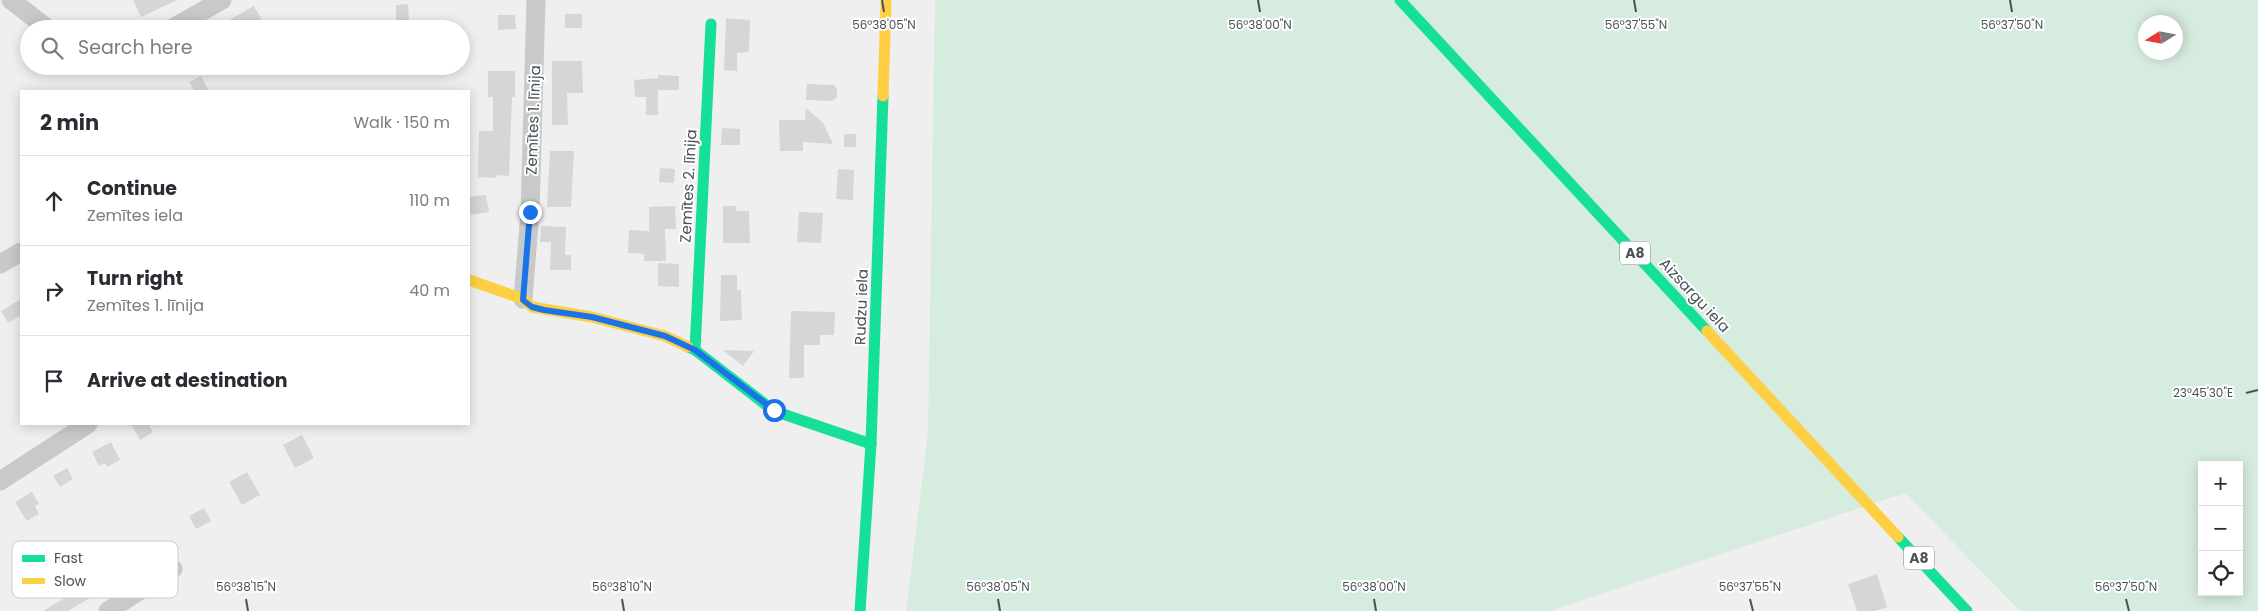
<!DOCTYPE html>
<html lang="en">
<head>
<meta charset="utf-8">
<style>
  :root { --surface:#fff; --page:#f7f7f7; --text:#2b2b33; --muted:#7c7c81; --line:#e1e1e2 }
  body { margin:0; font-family:Poppins,sans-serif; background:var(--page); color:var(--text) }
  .controls { position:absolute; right:15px; bottom:15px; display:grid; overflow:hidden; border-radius:0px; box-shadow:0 2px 12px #0003 }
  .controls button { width:45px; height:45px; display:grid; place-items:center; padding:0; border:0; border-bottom:1px solid var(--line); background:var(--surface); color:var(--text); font:25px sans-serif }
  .compass { position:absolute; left:2138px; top:15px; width:45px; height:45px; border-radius:50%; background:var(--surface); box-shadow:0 2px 12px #0003; rotate:259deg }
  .stop { position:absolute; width:15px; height:15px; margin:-11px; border:4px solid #1a73e8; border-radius:50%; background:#fff }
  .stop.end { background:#1a73e8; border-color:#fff; box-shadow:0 1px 5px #0008 }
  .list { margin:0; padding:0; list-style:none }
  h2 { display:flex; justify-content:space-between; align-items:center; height:65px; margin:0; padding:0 20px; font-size:21px }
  h2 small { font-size:16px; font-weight:400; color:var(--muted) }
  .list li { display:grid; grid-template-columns:32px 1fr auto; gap:15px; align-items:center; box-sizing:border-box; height:90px; padding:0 20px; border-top:1px solid var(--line) }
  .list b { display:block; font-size:19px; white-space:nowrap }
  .list p { margin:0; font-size:16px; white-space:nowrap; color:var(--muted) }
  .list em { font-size:16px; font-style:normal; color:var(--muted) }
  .icon { flex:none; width:28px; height:28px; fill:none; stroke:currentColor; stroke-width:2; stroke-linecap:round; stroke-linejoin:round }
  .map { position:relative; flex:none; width:2258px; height:611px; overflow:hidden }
  .search { position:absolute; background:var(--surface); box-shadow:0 2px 12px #0003; left:20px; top:20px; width:450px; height:55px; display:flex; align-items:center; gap:12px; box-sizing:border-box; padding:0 18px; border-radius:28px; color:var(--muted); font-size:19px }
  .panel { position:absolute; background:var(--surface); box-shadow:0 2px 12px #0003; left:20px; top:90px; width:450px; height:335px; border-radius:0px }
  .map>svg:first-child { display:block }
</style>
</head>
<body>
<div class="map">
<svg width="2258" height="611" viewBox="0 0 2258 611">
  <rect width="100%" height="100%" fill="#efefef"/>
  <!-- green -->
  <path fill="#d6ecde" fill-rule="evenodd" d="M935,0h1323v611h-238l-115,-118 -355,118h-644l22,-178zM2146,22h30v30h-30zM2202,465h37v127h-37z"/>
  <!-- building -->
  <g fill="#d5d6d8">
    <polygon points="133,0 177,0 141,17"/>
    <polygon points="408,4 409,20 396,20 396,5"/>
    <polygon points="254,6 263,22 251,29 213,29"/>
    <rect x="565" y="14" width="17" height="14"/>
    <polygon points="498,15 515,15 516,29 498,30"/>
    <polygon points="726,18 750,20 749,52 737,53 737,71 724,70"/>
    <polygon points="552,61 582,61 583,93 567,93 568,125 552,125"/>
    <polygon points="488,71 515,71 515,97 512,97 509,176 497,175 496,178 478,177 479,131 493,131 493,97 488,97"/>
    <polygon points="658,75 679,76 679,90 658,90"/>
    <polygon points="201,76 209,91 194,91 189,82"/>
    <polygon points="658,78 658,115 646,115 646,97 635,97 634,80"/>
    <polygon points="807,84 834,85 837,89 837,97 832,101 806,100"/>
    <polygon points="806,108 823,123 833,144 803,142 803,151 780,151 779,120 805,120"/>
    <polygon points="722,128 740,129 740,145 721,145"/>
    <rect x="844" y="134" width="12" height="13"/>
    <polygon points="550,151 574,151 571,207 547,207"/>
    <polygon points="660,168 675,169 674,183 659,182"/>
    <polygon points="838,169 854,170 853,200 836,199"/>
    <polygon points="486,195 489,212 470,215 469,197"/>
    <polygon points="675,206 676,229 665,229 666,261 644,261 644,254 628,253 629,230 649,231 649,207"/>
    <polygon points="723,206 736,206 736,211 749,211 750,243 723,243"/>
    <polygon points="799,212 823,213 821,243 797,242"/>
    <polygon points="541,226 566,227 565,255 571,255 571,270 550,270 551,242 540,242"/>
    <polygon points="658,263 679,264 679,287 658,286"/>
    <polygon points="721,275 737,275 737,290 741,290 742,320 720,321"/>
    <polygon points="21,299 21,315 8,323 1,311"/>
    <polygon points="791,311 835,312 834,335 820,335 820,345 804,345 804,378 789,378"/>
    <polygon points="723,350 754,351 743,366"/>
    <polygon points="131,424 149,424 153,432 140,440"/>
    <polygon points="302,435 314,458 295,468 283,445"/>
    <polygon points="111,442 120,460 107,467 105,463 99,466 92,452"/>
    <polygon points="67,468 73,479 60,487 53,476"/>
    <polygon points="247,472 260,495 242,505 229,482"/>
    <polygon points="32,492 39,504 35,506 39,514 27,521 15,502"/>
    <polygon points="204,508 211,521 196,529 189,516"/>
    <polygon points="1877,574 1887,607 1875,611 1857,611 1848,584"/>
    <polygon points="83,587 90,598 68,611 43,611"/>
  </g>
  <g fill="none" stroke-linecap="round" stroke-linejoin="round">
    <!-- street -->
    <g stroke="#c7c9ca" stroke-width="19">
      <polyline points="11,0 48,29"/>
      <polyline points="171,29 222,0"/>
      <polyline points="0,264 21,252"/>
      <polyline points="523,299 530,212 536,0"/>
      <polyline points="0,481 88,424"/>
      <polyline points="108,611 173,569"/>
    </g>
    <!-- fast -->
    <g stroke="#16e098" stroke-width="11">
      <polyline points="1400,0 1707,331"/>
      <polyline points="688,347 695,350 774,411 871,444"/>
      <polyline points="695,350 711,24"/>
      <polyline points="1898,537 1967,611"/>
      <polyline points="860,611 871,444 883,96"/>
    </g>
    <!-- slow -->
    <g stroke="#ffcf43" stroke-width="11">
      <polyline points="883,96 886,3"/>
      <polyline points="469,280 523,299 532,307 592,317 665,336 688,347"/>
      <polyline points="1707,331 1898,537"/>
    </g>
  </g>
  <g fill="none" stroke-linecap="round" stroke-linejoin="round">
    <!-- route -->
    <polyline stroke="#1a73e8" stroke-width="6" points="530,212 523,300 532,307 544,310 592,317 665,336 695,350 774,410"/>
  </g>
  <!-- ticks -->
  <path fill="none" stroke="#485259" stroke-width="2" d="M882,0l2,12M1258,0l2,12M1634,0l2,12M2010,0l2,12M2246,393l12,-3M246,599l2,12M622,599l2,12M998,599l2,12M1374,599l2,12M1750,599l3,12M2126,599l3,12"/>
  <g text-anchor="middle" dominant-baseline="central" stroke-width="4" stroke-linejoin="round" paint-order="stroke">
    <!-- shield labels -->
    <g fill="#fff" stroke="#7f868b" stroke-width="1">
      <rect x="1620" y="241.5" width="30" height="23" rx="4"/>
      <rect x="1904" y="546.5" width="30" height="23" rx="4"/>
    </g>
    <g font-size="14" font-weight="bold" fill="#485259">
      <text x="1635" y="253">A8</text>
      <text x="1919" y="558">A8</text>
    </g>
    <!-- street labels -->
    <g font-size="15" fill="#485259" stroke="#fff">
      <text transform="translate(533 120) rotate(-88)">Zemītes 1. līnija</text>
      <text transform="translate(688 186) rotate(-87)">Zemītes 2. līnija</text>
      <text transform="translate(1695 295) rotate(47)">Aizsargu iela</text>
      <text transform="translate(861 307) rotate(-88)">Rudzu iela</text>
    </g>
  </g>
  <!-- legend -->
  <rect x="12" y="541" width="166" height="57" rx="8" fill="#fff" stroke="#c8cbcd" stroke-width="1"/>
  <rect x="22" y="555" width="23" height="7" fill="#16e098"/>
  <rect x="22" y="578" width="23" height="6" fill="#ffcf43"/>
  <g font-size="14" fill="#485259">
    <text x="54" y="563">Fast</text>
    <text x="54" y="586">Slow</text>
  </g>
  <g font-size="12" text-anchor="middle" fill="#485259" stroke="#fff" stroke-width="4" stroke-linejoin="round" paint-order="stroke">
    <text x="1636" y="29">56°37'55"N</text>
    <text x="884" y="29">56°38'05"N</text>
    <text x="1260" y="29">56°38'00"N</text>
    <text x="2012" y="29">56°37'50"N</text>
    <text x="2203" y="397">23°45'30"E</text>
    <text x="246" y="591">56°38'15"N</text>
    <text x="622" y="591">56°38'10"N</text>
    <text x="998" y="591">56°38'05"N</text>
    <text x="1374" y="591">56°38'00"N</text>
    <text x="1750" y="591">56°37'55"N</text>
    <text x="2126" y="591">56°37'50"N</text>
  </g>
</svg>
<div class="controls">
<button>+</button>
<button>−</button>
<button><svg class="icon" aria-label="locate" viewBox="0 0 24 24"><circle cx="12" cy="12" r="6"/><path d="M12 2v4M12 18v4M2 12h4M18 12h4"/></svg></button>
</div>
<svg class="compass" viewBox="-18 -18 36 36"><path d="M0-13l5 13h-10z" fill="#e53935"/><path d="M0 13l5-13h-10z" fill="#7c7c81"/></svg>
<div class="stop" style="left:774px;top:410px"></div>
<div class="stop end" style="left:530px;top:212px"></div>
<div class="search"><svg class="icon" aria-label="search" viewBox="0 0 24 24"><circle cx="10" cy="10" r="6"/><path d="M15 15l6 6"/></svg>Search here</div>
<section class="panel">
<h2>2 min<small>Walk · 150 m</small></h2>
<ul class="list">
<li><svg class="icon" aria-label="ahead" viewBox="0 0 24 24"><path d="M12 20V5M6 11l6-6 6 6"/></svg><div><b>Continue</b><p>Zemītes iela</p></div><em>110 m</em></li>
<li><svg class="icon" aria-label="right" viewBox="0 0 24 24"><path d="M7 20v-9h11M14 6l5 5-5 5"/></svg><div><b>Turn right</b><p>Zemītes 1. līnija</p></div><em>40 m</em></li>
<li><svg class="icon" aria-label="arrive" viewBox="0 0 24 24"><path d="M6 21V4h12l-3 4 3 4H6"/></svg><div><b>Arrive at destination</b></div></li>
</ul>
</section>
</div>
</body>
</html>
